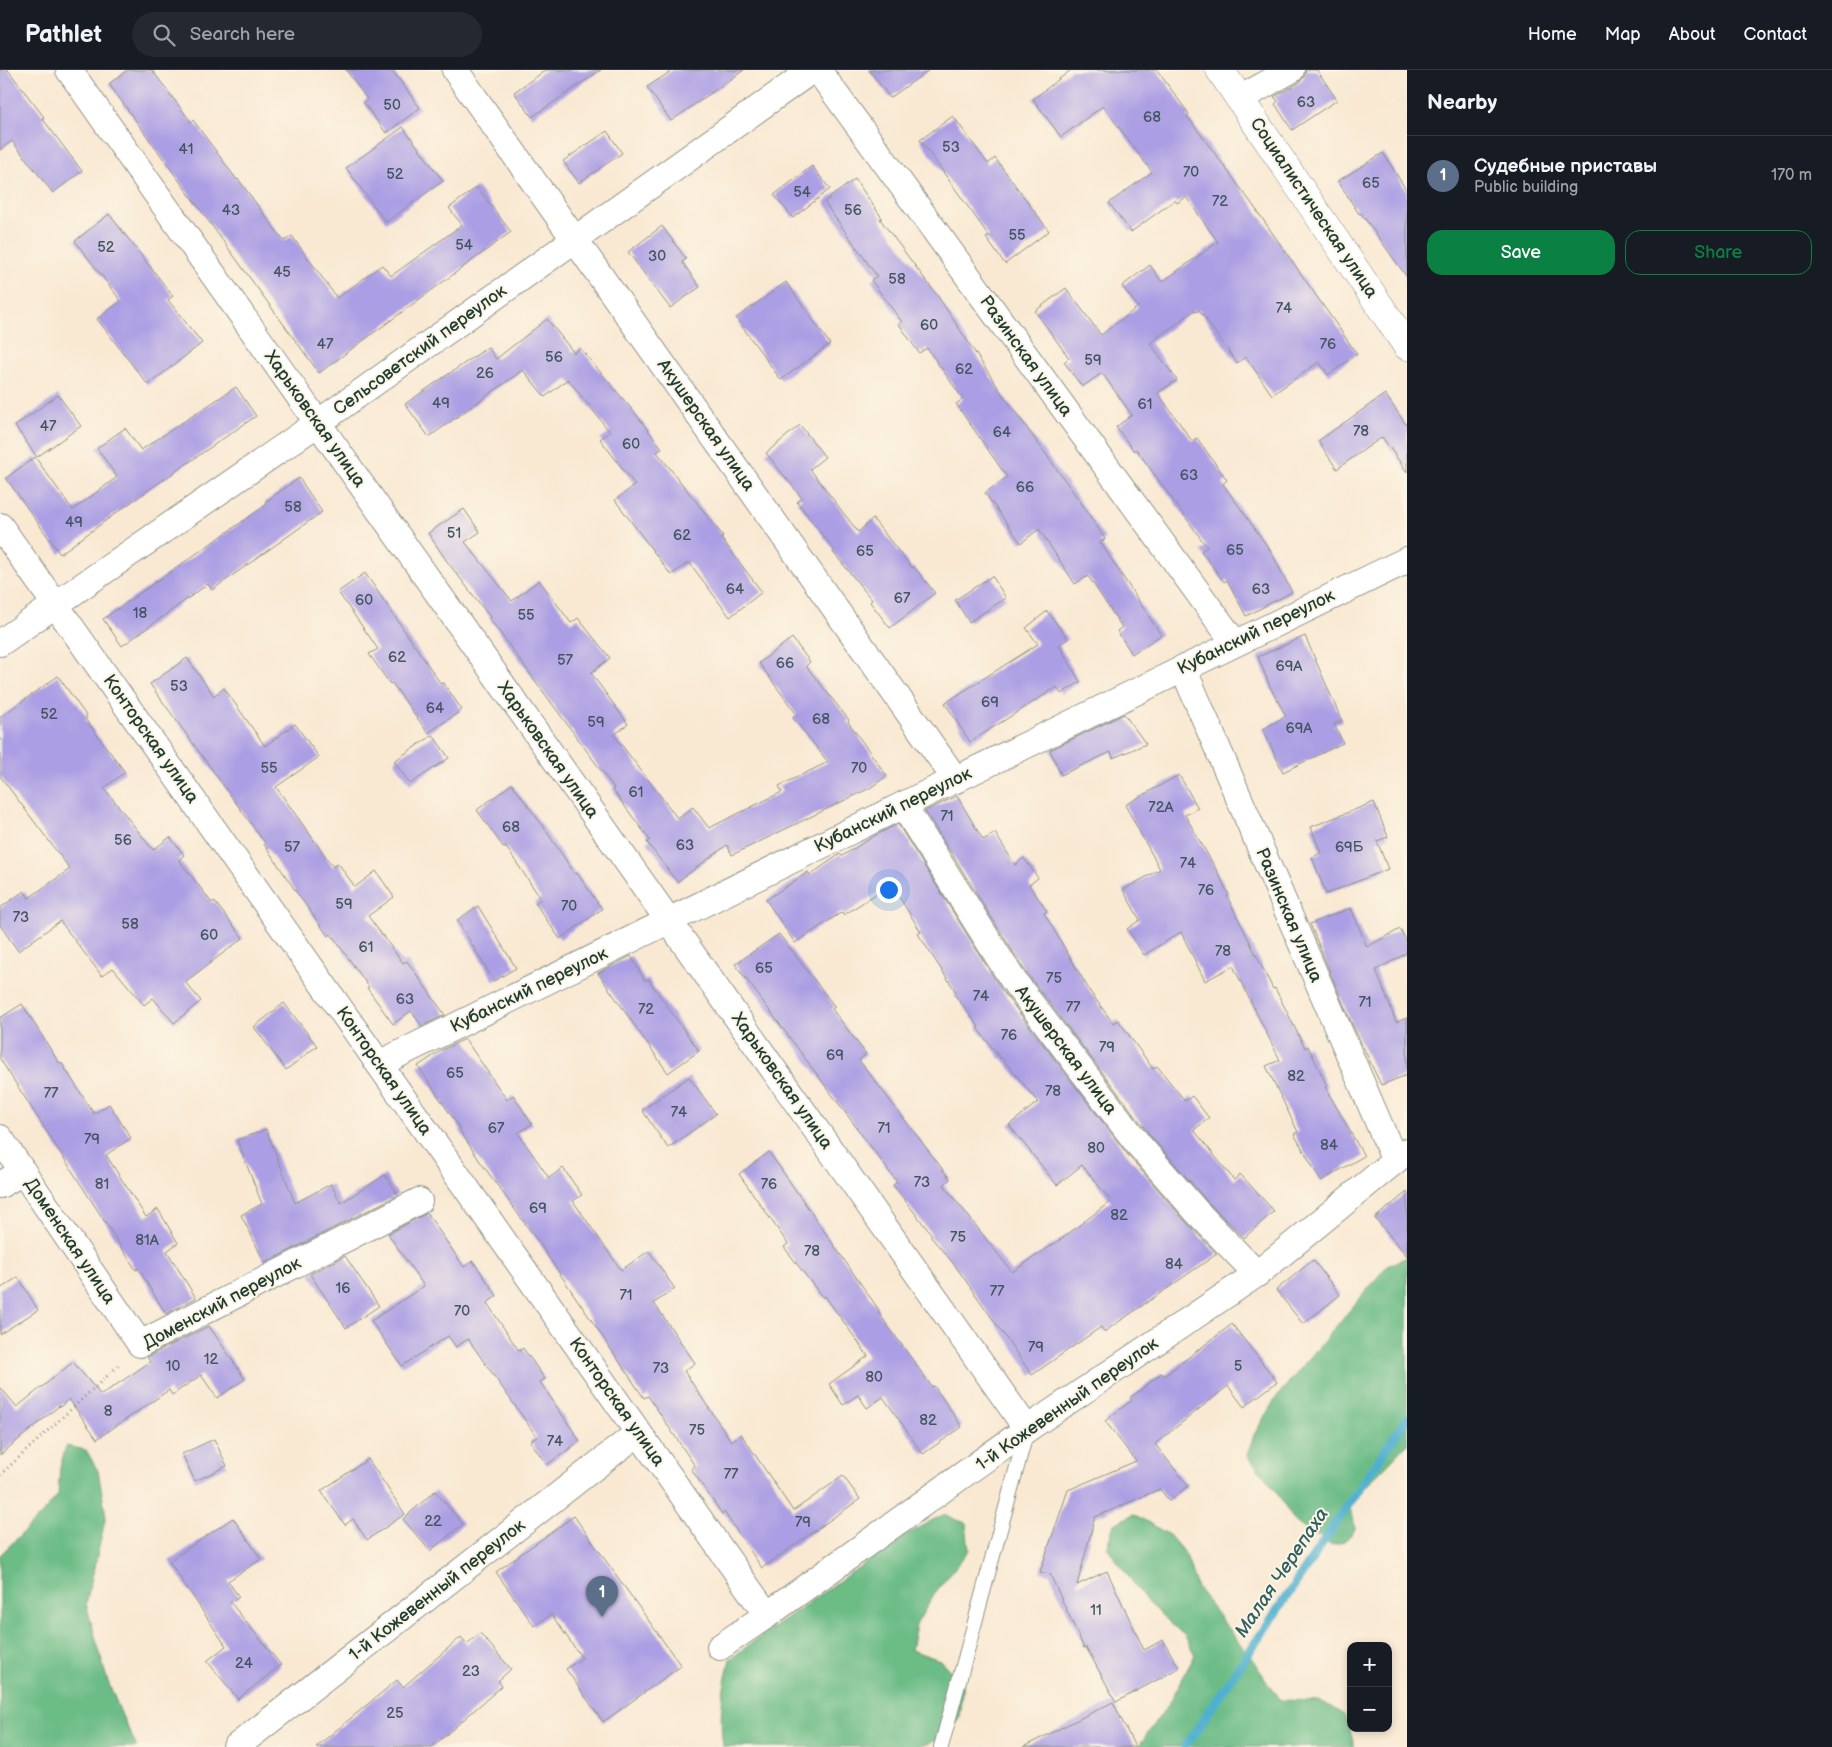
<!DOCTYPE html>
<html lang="en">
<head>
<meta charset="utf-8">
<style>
  :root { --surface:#171b24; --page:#242831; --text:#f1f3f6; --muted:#9ea1a6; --line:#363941; --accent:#0b8043 }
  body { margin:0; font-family:"Balsamiq Sans",sans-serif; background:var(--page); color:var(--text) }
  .controls { position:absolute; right:15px; bottom:15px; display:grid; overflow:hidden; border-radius:10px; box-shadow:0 2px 8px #0003 }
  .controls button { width:45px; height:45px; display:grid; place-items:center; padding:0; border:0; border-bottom:1px solid var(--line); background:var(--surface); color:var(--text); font:25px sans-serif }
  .you { position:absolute; left:888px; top:819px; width:18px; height:18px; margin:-12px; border:4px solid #fff; border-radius:50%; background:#1a73e8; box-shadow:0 0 0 8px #1a73e833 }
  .badge { display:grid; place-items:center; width:32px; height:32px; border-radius:50%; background:var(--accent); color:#fff; font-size:16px; font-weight:700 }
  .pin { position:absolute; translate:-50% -41px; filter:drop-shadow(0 1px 2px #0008) }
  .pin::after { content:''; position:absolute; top:26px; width:18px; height:15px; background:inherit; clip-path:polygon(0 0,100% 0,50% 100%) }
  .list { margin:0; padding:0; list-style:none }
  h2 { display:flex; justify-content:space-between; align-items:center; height:65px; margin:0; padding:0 20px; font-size:21px }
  h2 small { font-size:16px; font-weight:400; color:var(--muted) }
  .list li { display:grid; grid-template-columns:32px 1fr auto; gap:15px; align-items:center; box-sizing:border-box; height:80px; padding:0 20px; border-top:1px solid var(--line) }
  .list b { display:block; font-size:19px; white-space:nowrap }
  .list p { margin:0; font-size:16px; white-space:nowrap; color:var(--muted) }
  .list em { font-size:16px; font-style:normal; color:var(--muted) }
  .actions { display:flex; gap:10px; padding:15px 20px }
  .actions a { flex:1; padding:11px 0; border:1px solid var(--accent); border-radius:15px; text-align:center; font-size:18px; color:var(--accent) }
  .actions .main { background:var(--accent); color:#fff }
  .icon { flex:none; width:28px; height:28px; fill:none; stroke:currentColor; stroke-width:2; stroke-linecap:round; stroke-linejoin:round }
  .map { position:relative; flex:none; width:1407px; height:1677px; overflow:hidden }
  header { display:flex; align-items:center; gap:30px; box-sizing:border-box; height:70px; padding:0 25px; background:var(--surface); border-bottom:1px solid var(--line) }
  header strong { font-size:24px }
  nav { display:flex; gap:28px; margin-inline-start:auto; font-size:18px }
  .search { width:350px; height:45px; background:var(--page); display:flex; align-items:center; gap:12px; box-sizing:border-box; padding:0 18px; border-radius:28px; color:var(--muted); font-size:19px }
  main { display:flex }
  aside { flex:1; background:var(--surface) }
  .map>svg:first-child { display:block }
</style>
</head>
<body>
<header>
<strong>Pathlet</strong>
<div class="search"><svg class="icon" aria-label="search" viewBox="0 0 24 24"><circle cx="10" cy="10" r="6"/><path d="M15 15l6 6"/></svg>Search here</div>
<nav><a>Home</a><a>Map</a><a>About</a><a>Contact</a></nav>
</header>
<main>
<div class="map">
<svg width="1407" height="1677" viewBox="0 0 1407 1677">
  <rect width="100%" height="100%" fill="#fcf5e5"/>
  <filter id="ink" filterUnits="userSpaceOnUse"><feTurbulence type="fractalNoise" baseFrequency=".02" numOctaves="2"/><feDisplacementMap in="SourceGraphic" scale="10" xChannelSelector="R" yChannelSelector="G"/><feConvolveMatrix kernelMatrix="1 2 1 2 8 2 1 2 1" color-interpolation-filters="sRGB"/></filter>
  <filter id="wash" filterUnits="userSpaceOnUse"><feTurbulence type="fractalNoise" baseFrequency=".0096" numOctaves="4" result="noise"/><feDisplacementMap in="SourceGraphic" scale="20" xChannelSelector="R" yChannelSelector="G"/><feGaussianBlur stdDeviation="1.12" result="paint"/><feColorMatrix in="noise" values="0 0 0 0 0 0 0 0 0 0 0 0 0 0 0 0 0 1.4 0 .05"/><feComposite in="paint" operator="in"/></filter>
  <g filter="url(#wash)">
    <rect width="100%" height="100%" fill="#f9e9d3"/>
    <!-- forest -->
    <g fill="#6cbc86" stroke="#467c5d">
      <path d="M1407,1187v187l-59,61 5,12 2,12c-7,10 -12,15 -25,16l-7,-7 -12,-5 -16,-11 -21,-34 -27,-33 7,-20 21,-36 112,-133z"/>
      <polygon points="66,1376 86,1380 98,1401 106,1446 86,1534 107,1609 123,1648 137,1677 0,1677 0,1485 41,1445 58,1425 60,1397"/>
      <polygon points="1134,1444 1169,1465 1186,1485 1197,1518 1252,1589 1280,1630 1321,1631 1344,1645 1353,1670 1353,1677 1138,1677 1170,1632 1195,1585 1185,1566 1148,1533 1107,1477 1114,1454"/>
      <path d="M943,1445l23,8 3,27 -35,44 -18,31 -5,25 29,10 23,24 -4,33 -10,19 -31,11h-195c-4,-35 -1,-54 7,-88 41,-30 83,-60 125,-89 28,-20 56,-40 88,-55z"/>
    </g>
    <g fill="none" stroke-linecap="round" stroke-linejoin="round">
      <!-- stream -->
      <polyline stroke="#50b0cf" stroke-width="9" points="1185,1677 1407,1348"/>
    </g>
    <g id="blocks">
      <!-- building -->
      <g fill="#ab9ee4">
        <polygon points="0,0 8,0 44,47 42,48 82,101 53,123 12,71 0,80"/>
        <polygon points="127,0 152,0 191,52 193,50 237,110 238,109 284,171 292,166 337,228 382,195 391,206 462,155 449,138 477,117 511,162 319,303 109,14"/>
        <polygon points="346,0 392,0 420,38 386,63 363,32 367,29"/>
        <polygon points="546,0 601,0 532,47 514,22"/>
        <polygon points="673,0 744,0 671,51 647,17"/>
        <polygon points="869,0 929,0 890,28"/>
        <polygon points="1071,0 1157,0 1189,44 1187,46 1250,131 1357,284 1328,305 1319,292 1272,325 1246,287 1237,293 1199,240 1196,242 1195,240 1150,273 1177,310 1158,323 1192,371 1197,368 1227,410 1223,414 1270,480 1292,522 1246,546 1227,510 1224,512 1201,481 1207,477 1136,379 1134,381 1116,357 1132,345 1102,303 1082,317 1064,292 1069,288 1035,241 1066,218 1101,265 1138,237 1122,216 1150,195 1162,212 1218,172 1186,127 1177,133 1175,130 1131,162 1109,133 1152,102 1103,36 1061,67 1033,29"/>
        <polygon points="1306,0 1317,0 1337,30 1292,60 1275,34 1278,31 1274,27 1299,13 1304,7"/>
        <polygon points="953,46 988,94 995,88 1049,161 1005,194 986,168 989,166 920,70"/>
        <polygon points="403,57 443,111 386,152 346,98"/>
        <polygon points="607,61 622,83 579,113 563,91"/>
        <polygon points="1383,83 1407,121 1407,207 1361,143 1359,144 1338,111"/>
        <polygon points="812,96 830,119 793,148 774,125"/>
        <polygon points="855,109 882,148 880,149 939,228 1001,322 1082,434 1105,469 1100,472 1161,565 1132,584 1117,561 1122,557 1088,506 1075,514 1039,459 1021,473 985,423 1007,407 956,334 963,329 927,278 919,283 899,254 902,252 871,210 877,206 824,132"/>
        <polygon points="109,144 173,226 168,230 202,273 148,315 97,249 121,231 75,171"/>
        <polygon points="662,156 686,189 682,192 700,217 670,238 628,182"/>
        <polygon points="786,212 830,274 781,310 736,248"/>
        <polygon points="547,249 574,283 580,278 635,343 662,378 657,382 723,466 721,468 762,522 730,547 689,492 671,505 615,430 635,415 600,369 610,362 568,309 545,327 523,300 429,367 405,334 488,277 496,289"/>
        <polygon points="236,317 256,346 134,430 60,484 6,408 35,387 73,440 117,407 97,378 125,358 141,380"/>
        <polygon points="1385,324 1407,356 1407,402 1382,367 1337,399 1318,371"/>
        <polygon points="58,325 81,356 37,387 15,356"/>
        <polygon points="800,355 825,387 810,399 858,462 873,449 912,498 914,497 935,523 890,558 870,532 872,530 833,482 834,480 797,432 802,428 766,383"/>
        <polygon points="299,408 322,442 212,520 208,514 122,576 103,549 266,435 265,432"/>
        <polygon points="464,439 480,462 465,472 512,531 539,510 571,553 578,548 610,588 591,603 628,654 614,665 678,749 693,737 709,758 782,722 779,716 828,692 793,648 797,645 759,593 792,568 810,592 806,596 849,650 848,652 887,706 870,718 732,785 727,775 677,812 647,772 650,770 612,719 614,718 489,548 490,547 446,490 428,463"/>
        <polygon points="365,503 441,614 443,612 462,640 428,663 392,613 390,614 369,584 378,579 338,522"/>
        <polygon points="992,506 1006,528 969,552 955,530"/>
        <polygon points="1047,541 1068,569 1059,575 1080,612 1061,624 1057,617 970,672 945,633 1038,574 1026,558"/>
        <polygon points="1305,566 1342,651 1334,654 1343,673 1283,702 1263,659 1286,646 1271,619 1258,587"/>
        <polygon points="187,588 214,626 224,618 265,676 295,654 319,687 276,717 333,797 338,793 355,817 376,801 394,827 368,846 403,893 407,891 445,945 422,956 411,941 393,954 367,918 369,917 331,864 328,866 297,823 264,774 265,773 150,614"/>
        <polygon points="58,606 87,647 85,649 125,702 104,718 153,780 170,767 184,785 179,790 212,833 214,831 243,868 185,912 201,931 174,953 153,928 144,935 113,898 102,906 60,851 18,881 0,855 0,838 24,821 29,828 70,799 0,706 0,647"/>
        <polygon points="1124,644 1146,674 1113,688 1111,682 1061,705 1050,680"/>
        <polygon points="433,665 449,688 410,714 394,691"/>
        <polygon points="1179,705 1198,738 1185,745 1217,801 1229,825 1227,826 1273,919 1275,918 1305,978 1308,976 1327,1016 1325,1017 1364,1086 1321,1111 1294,1064 1298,1062 1266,996 1280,990 1233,896 1205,911 1181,862 1144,885 1127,859 1140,850 1123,820 1160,799 1125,735"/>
        <polygon points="512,714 543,756 575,804 577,803 602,839 560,869 535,833 541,829 506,777 504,778 477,740"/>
        <polygon points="957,726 983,770 995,763 1015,795 1024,788 1038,808 1029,815 1047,841 1044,843 1091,923 1113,953 1118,950 1153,999 1157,996 1185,1031 1192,1026 1209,1048 1194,1060 1234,1110 1240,1104 1274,1141 1244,1168 1208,1132 1150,1065 1025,901 925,741"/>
        <polygon points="1374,732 1388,767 1377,771 1388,799 1326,824 1312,787 1321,783 1311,757"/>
        <polygon points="898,754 1001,919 1127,1084 1186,1152 1217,1184 1104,1262 1101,1257 1032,1305 954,1194 930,1166 932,1165 893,1115 897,1112 735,894 779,864 835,937 832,939 866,984 859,990 950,1109 944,1115 1012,1202 1064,1167 1111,1131 1082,1095 1057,1115 1009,1055 1038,1032 1002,988 1001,989 977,958 979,957 954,924 956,922 918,864 921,862 891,814 844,845 842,842 795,873 766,830 808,802 810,805 840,784 842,786 876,765"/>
        <polygon points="478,836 516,898 494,911 457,850"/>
        <polygon points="1351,838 1367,877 1400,859 1407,872 1407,883 1376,900 1396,952 1407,948 1407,1005 1381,1015 1348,945 1310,854"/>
        <polygon points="631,886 645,911 648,909 699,981 668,1003 598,903"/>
        <polygon points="284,933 317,976 286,1000 254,957"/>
        <polygon points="22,934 59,993 61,992 94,1044 109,1034 131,1068 106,1085 146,1147 158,1139 178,1173 167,1181 196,1228 166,1244 138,1198 136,1200 0,989 0,948"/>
        <polygon points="465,969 507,1030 513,1025 532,1054 518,1063 549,1108 563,1098 582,1125 573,1131 621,1200 649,1181 675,1219 654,1233 695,1293 684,1301 731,1371 741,1364 793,1441 843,1406 860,1429 762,1498 724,1442 722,1444 691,1399 695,1396 648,1326 644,1328 537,1170 479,1090 460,1061 461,1060 418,996 442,980"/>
        <polygon points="689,1007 716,1044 668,1078 642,1040"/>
        <polygon points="266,1059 295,1133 331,1114 341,1133 385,1105 398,1125 265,1193 241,1145 262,1134 237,1070"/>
        <polygon points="769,1082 879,1240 878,1242 932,1317 934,1316 962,1357 923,1384 883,1327 867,1338 858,1325 843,1335 829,1314 868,1286 825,1226 823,1228 784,1177 788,1174 739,1104"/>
        <polygon points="1407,1122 1407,1186 1375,1148"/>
        <polygon points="427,1143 464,1197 473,1191 497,1226 487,1233 519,1281 523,1278 545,1309 540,1312 580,1371 547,1395 530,1371 537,1367 468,1269 456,1277 448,1266 402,1296 371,1251 424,1216 388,1164"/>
        <polygon points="345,1186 379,1236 346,1258 310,1204"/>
        <polygon points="1313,1190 1340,1225 1303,1254 1276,1220"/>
        <polygon points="18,1207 38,1240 0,1264 0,1219"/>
        <polygon points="1232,1254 1277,1312 1244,1337 1228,1316 1155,1374 1188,1416 1169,1431 1160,1419 1095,1447 1077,1515 1107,1501 1144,1580 1163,1570 1179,1598 1116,1632 1086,1577 1084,1578 1050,1504 1040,1502 1068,1420 1136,1391 1105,1351 1132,1330 1130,1328 1162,1303 1164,1306"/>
        <polygon points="209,1256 245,1309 217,1328 201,1305 172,1325 169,1320 97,1369 69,1329 60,1337 59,1336 0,1385 0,1317 17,1337 73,1292 101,1325 150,1292 147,1287"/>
        <polygon points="214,1369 227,1396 195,1411 182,1384"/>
        <polygon points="368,1389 405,1444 367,1470 353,1449 345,1455 321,1421"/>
        <polygon points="435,1421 463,1454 430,1481 403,1449"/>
        <polygon points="574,1446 681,1596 603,1652 566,1599 582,1588 551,1544 534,1556 496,1502"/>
        <polygon points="233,1448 261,1489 228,1511 239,1527 230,1532 281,1595 238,1629 207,1591 226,1576 169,1491"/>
        <polygon points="480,1563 511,1599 498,1611 502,1616 432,1677 316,1677 397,1610 403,1617 461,1567 467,1574"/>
        <polygon points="1113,1632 1135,1677 1023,1677"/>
      </g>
    </g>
  </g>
  <g filter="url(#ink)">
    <use href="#blocks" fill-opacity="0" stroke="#8c9384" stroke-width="1"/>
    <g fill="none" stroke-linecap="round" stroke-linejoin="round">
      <defs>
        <polyline id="service" points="941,1677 1027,1360"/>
        <g id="minor">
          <polyline points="69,0 1027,1359"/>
          <polyline points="455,0 956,710"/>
          <polyline points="818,0 1234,572"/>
          <polyline points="1241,28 1291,0"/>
          <polyline points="0,456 767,1545"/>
          <polyline points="0,573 318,353 812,0"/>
          <polyline points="1183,598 1395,1091"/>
          <polyline points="903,735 1013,910 1138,1074 1197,1142 1257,1204"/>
          <polyline points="379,994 903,735 1407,490"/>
          <polyline points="0,1068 140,1274 419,1131"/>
          <polyline points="0,1115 23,1102"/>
          <polyline points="720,1577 767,1545 1027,1359 1257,1204 1407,1081"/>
          <polyline points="236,1677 638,1363"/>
        </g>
        <polyline id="tertiary" points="1220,0 1407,276"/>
      </defs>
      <!-- service casing -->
      <use href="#service" stroke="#8c9384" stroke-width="16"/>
      <!-- minor casing -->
      <use href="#minor" stroke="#8c9384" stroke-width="28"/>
      <!-- tertiary casing -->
      <use href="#tertiary" stroke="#8c9384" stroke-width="29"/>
      <!-- path -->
      <polyline stroke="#8c9384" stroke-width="3" stroke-dasharray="1 4" stroke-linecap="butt" points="0,1405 120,1294"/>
      <!-- service -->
      <use href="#service" stroke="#fff" stroke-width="14"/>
      <!-- minor -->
      <use href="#minor" stroke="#fff" stroke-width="26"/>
      <!-- tertiary -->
      <use href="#tertiary" stroke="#fff" stroke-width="28"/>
    </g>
  </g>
  <g text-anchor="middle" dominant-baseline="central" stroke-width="4" stroke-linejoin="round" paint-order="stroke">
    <!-- number labels -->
    <g font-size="15" fill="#425560">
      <text x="1306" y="32">63</text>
      <text x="392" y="35">50</text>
      <text x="1152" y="47">68</text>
      <text x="951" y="77">53</text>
      <text x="186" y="79">41</text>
      <text x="1191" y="102">70</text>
      <text x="395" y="104">52</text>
      <text x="1371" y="113">65</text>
      <text x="802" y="122">54</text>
      <text x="1220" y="131">72</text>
      <text x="231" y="140">43</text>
      <text x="853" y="140">56</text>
      <text x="1017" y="165">55</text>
      <text x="464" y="175">54</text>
      <text x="106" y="177">52</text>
      <text x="657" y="186">30</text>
      <text x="282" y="202">45</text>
      <text x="897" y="209">58</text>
      <text x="1284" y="238">74</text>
      <text x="929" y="255">60</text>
      <text x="325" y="274">47</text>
      <text x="1328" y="274">76</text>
      <text x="554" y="287">56</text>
      <text x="1093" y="290">59</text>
      <text x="964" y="299">62</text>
      <text x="485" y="303">26</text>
      <text x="441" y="333">49</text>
      <text x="1145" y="334">61</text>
      <text x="48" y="356">47</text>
      <text x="1361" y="361">78</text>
      <text x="1002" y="362">64</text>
      <text x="631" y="374">60</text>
      <text x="1189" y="405">63</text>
      <text x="1025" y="417">66</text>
      <text x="293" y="437">58</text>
      <text x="74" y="452">49</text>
      <text x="454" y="463">51</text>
      <text x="682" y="465">62</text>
      <text x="1235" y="480">65</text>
      <text x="865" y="481">65</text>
      <text x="735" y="519">64</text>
      <text x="1261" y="519">63</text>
      <text x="902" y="528">67</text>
      <text x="364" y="530">60</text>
      <text x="140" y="543">18</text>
      <text x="526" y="545">55</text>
      <text x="397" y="587">62</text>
      <text x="565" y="590">57</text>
      <text x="785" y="593">66</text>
      <text x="1289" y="596">69А</text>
      <text x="179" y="616">53</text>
      <text x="990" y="632">69</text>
      <text x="435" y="638">64</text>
      <text x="49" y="644">52</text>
      <text x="821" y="649">68</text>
      <text x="596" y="652">59</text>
      <text x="1299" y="658">69А</text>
      <text x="269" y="698">55</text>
      <text x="859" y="698">70</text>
      <text x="636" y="722">61</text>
      <text x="1161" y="737">72А</text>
      <text x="947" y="746">71</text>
      <text x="511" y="757">68</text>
      <text x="123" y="770">56</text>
      <text x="685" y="775">63</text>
      <text x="292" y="777">57</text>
      <text x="1349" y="777">69Б</text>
      <text x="1188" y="793">74</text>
      <text x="1206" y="820">76</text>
      <text x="344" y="834">59</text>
      <text x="569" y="836">70</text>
      <text x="21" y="847">73</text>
      <text x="130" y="854">58</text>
      <text x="209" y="865">60</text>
      <text x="366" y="877">61</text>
      <text x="1223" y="881">78</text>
      <text x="764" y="898">65</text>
      <text x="1054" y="908">75</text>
      <text x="981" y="926">74</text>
      <text x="405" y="929">63</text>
      <text x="1365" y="932">71</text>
      <text x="1073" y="937">77</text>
      <text x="646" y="939">72</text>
      <text x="1009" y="965">76</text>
      <text x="1107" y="977">79</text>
      <text x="835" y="985">69</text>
      <text x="455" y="1003">65</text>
      <text x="1296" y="1006">82</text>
      <text x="1053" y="1021">78</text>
      <text x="51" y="1023">77</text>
      <text x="679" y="1042">74</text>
      <text x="496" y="1058">67</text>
      <text x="884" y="1058">71</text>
      <text x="92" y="1069">79</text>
      <text x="1329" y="1075">84</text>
      <text x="1096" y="1078">80</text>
      <text x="922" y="1112">73</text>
      <text x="102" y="1114">81</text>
      <text x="769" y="1114">76</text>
      <text x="538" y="1138">69</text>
      <text x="1119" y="1145">82</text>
      <text x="958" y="1167">75</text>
      <text x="147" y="1170">81А</text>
      <text x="812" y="1181">78</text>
      <text x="1174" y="1194">84</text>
      <text x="343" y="1218">16</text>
      <text x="997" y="1221">77</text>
      <text x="626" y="1225">71</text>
      <text x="462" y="1241">70</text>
      <text x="1036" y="1277">79</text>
      <text x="211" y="1289">12</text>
      <text x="173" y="1296">10</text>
      <text x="1238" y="1296">5</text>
      <text x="661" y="1298">73</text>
      <text x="874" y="1307">80</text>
      <text x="108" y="1341">8</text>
      <text x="928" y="1350">82</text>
      <text x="697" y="1360">75</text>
      <text x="555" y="1371">74</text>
      <text x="731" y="1404">77</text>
      <text x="433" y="1451">22</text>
      <text x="803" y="1452">79</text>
      <text x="1096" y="1540">11</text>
      <text x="244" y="1593">24</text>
      <text x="471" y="1601">23</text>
      <text x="395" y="1643">25</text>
    </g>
    <!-- street labels -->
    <g font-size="18" fill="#1f3d34" stroke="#fcf5e5">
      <text transform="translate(1314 138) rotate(56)">Социалистическая улица</text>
      <text transform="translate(420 280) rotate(-36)">Сельсоветский переулок</text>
      <text transform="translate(1026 286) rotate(54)">Разинская улица</text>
      <text transform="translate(315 349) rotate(55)">Харьковская улица</text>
      <text transform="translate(706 355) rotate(55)">Акушерская улица</text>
      <text transform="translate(1256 562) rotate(-26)">Кубанский переулок</text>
      <text transform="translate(151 669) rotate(55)">Конторская улица</text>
      <text transform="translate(548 680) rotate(55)">Харьковская улица</text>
      <text transform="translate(893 740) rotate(-26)">Кубанский переулок</text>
      <text transform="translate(1289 845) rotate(67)">Разинская улица</text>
      <text transform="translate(529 920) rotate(-26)">Кубанский переулок</text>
      <text transform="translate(1066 980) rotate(53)">Акушерская улица</text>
      <text transform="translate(384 1001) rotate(55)">Конторская улица</text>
      <text transform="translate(782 1011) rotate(55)">Харьковская улица</text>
      <text transform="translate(70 1171) rotate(56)">Доменская улица</text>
      <text transform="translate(222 1233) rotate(-28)">Доменский переулок</text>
      <text transform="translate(617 1332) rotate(55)">Конторская улица</text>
      <text transform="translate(1067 1334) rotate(-35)">1-й Кожевенный переулок</text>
      <text transform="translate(437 1520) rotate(-38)">1-й Кожевенный переулок</text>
    </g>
    <!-- water labels -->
    <g font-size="19" font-style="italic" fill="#2e6062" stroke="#fcf5e5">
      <text transform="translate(1282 1503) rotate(-56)">Малая Черепаха</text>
    </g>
  </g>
</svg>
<div class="controls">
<button>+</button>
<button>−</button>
</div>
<div class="you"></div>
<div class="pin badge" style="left:602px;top:1547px;background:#5c6f8a">1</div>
</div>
<aside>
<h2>Nearby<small></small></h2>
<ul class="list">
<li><span class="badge" style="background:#5c6f8a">1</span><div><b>Судебные приставы</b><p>Public building</p></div><em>170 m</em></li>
</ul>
<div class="actions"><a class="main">Save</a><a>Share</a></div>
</aside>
</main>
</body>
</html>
